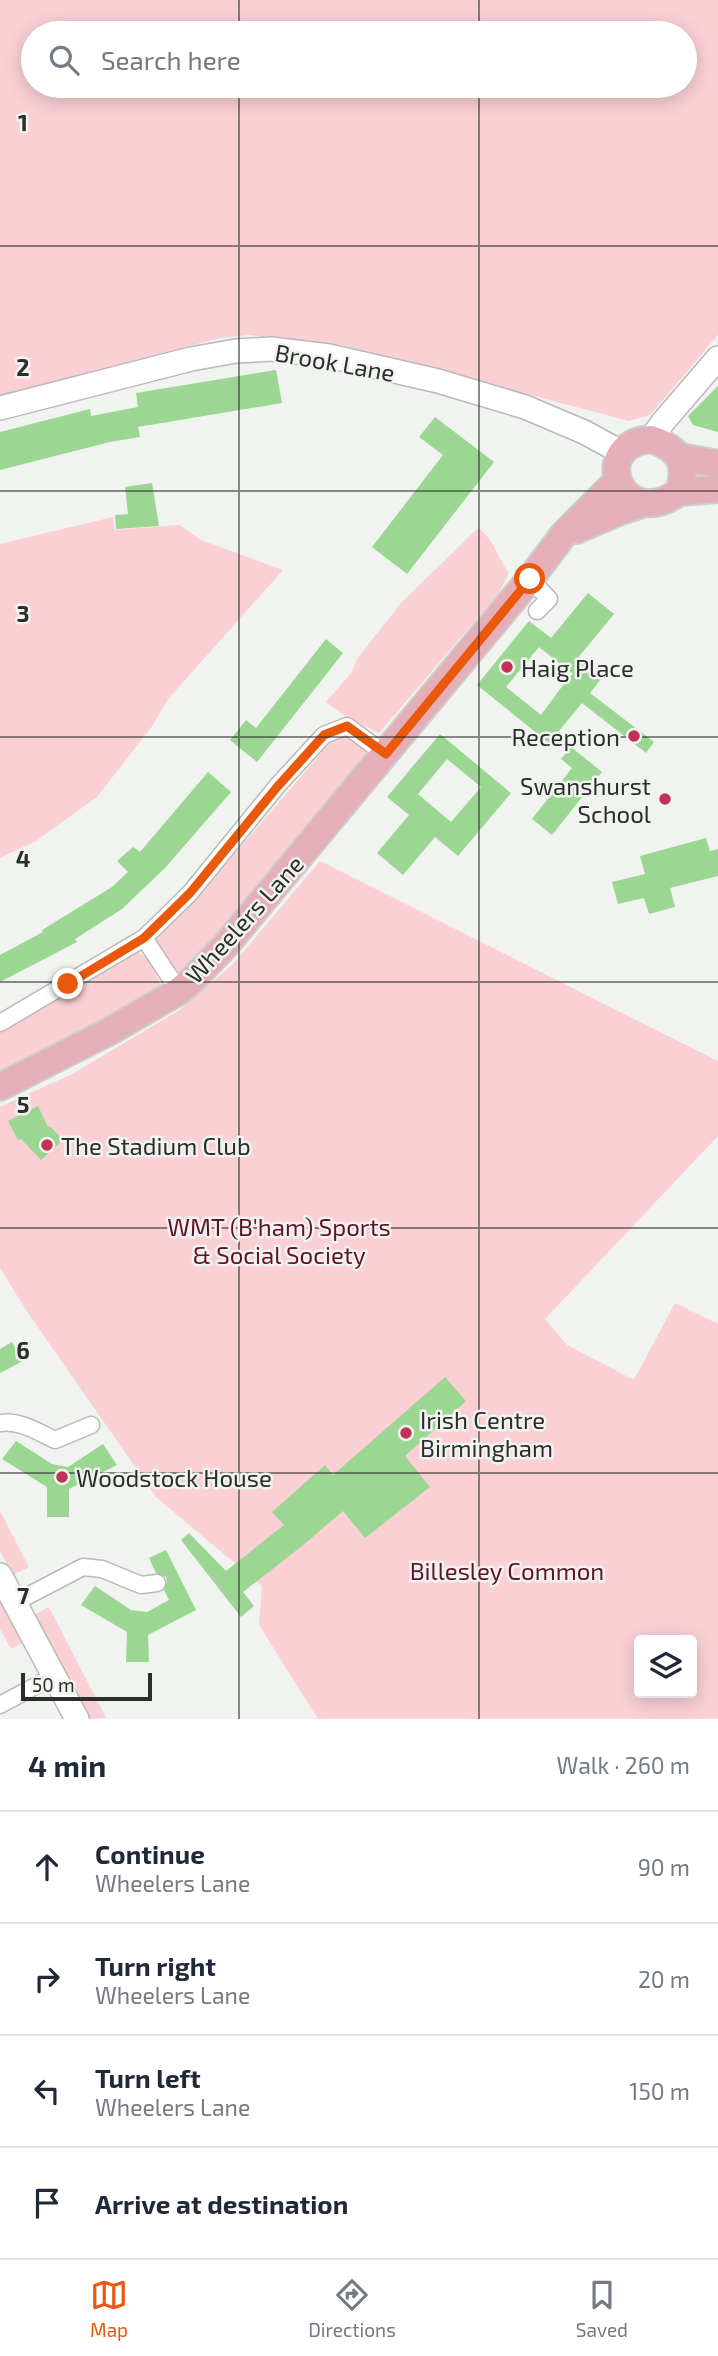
<!DOCTYPE html>
<html lang="en">
<head>
<meta charset="utf-8">
<style>
  :root { --surface:#fff; --page:#f6f6f7; --text:#1f2937; --muted:#747a83; --line:#e0e1e3; --accent:#ea580c }
  body { margin:0; font-family:"Exo 2",sans-serif; background:var(--page); color:var(--text) }
  .controls { position:absolute; right:21px; bottom:21px; display:grid; overflow:hidden; border-radius:7px; box-shadow:0 4px 18px #0003 }
  .controls button { width:63px; height:63px; display:grid; place-items:center; padding:0; border:0; border-bottom:2px solid var(--line); background:var(--surface); color:var(--text); font:35px sans-serif }
  .scale { position:absolute; left:21px; bottom:18px; width:131px; box-sizing:border-box; padding-left:7px; border:4px solid #2c2e2c; border-top:0; font-size:19px; line-height:24px; white-space:nowrap; color:#2c2e2c; -webkit-text-stroke:5px #f0f3ef; paint-order:stroke }
  .stop { position:absolute; width:21px; height:21px; margin:-16px; border:5px solid #ea580c; border-radius:50%; background:#fff }
  .stop.end { background:#ea580c; border-color:#fff; box-shadow:0 2px 7px #0008 }
  .list { margin:0; padding:0; list-style:none }
  h2 { display:flex; justify-content:space-between; align-items:center; height:91px; margin:0; padding:0 28px; font-size:30px }
  h2 small { font-size:23px; font-weight:400; color:var(--muted) }
  .list li { display:grid; grid-template-columns:46px 1fr auto; gap:21px; align-items:center; box-sizing:border-box; height:112px; padding:0 28px; border-top:2px solid var(--line) }
  .list b { display:block; font-size:26px; white-space:nowrap }
  .list p { margin:0; font-size:23px; white-space:nowrap; color:var(--muted) }
  .list em { font-size:23px; font-style:normal; color:var(--muted) }
  .icon { flex:none; width:38px; height:38px; fill:none; stroke:currentColor; stroke-width:2; stroke-linecap:round; stroke-linejoin:round }
  .map { position:relative; flex:none; width:718px; height:1719px; overflow:hidden }
  .search { position:absolute; background:var(--surface); box-shadow:0 4px 18px #0003; left:21px; right:21px; top:21px; height:77px; display:flex; align-items:center; gap:18px; box-sizing:border-box; padding:0 24px; border-radius:38px; color:var(--muted); font-size:26px }
  .sheet { height:539px; background:var(--surface) }
  nav { display:flex; justify-content:space-around; align-items:center; box-sizing:border-box; height:98px; border-top:2px solid var(--line); background:var(--surface); font-size:19px; color:var(--muted) }
  nav a { display:grid; justify-items:center; gap:4px }
  nav .on { color:var(--accent) }
  .map>svg:first-child { display:block }
</style>
</head>
<body>
<div class="map">
<svg width="718" height="1719" viewBox="0 0 718 1719">
  <rect width="100%" height="100%" fill="#f0f3ef"/>
  <!-- green -->
  <g fill="#fad0d5" fill-rule="evenodd">
    <path d="M0,0h718v335l-68,80 -21,6 -287,-76 -93,-10 -29,3 -220,57zM33,33h652v53h-652z"/>
    <polygon points="113,517 115,530 179,525 201,540 283,570 169,698 153,725 97,797 36,841 0,858 0,544"/>
    <path d="M478,528c18,14 18,27 31,45l-11,21 -119,139 -31,-15 -22,-16 26,-30 5,-13 44,-56z"/>
    <polygon points="344,737 364,743 369,751 202,959 182,972 175,971 156,942 157,936 237,851 333,739"/>
    <path d="M320,861l398,200v75l-173,183 22,26 67,35 41,-77 43,21v395h-400l-59,-94 3,-39 -106,-89 -130,-187 -26,-42v-161l72,-33 106,-63 54,-46zM639,1640h53v53h-53z"/>
    <polygon points="138,952 151,961 161,987 108,1020 0,1075 0,1031"/>
    <polygon points="0,1511 29,1567 13,1575 0,1551"/>
    <polygon points="0,1593 24,1642 11,1649 0,1629"/>
    <polygon points="49,1607 106,1718 89,1719 34,1615"/>
  </g>
  <!-- building -->
  <g fill="#9bd692" fill-rule="evenodd">
    <polygon points="276,370 282,403 138,427 140,437 110,442 0,470 0,432 90,409 91,416 138,407 136,393"/>
    <polygon points="718,386 718,432 693,425 688,416"/>
    <polygon points="435,417 494,462 407,574 372,547 443,455 419,437"/>
    <polygon points="152,483 159,526 116,529 115,515 128,514 125,487"/>
    <path d="M588,593l26,21 -37,45 24,20 -11,14 64,49 -8,11 -64,-50 -33,40 -72,-58 52,-64 22,17zM539,647l34,27 -4,3 -28,38 -35,-28z"/>
    <polygon points="326,639 343,653 257,762 230,740 246,720 256,728"/>
    <path d="M440,734l71,59 -53,63 -23,-19 -32,38 -26,-22 32,-38 -22,-18zM447,759l34,28 -30,35 -33,-28z"/>
    <polygon points="571,747 602,772 552,835 532,819 572,768 561,759"/>
    <polygon points="208,772 231,792 165,868 122,909 75,939 77,942 0,982 0,955 43,932 42,930 112,887 128,872 117,861 133,847 140,852"/>
    <polygon points="706,838 710,851 718,849 718,876 670,888 675,907 649,914 644,898 618,904 612,882 645,874 640,856"/>
    <polygon points="38,1106 48,1127 50,1126 63,1140 41,1160 21,1139 18,1140 8,1121"/>
    <polygon points="12,1342 23,1361 0,1373 0,1349"/>
    <polygon points="445,1377 466,1401 405,1456 430,1487 365,1538 343,1511 302,1546 243,1592 254,1606 241,1617 181,1540 189,1533 226,1571 284,1525 272,1512 325,1465 333,1475"/>
    <polygon points="16,1441 52,1464 68,1467 103,1444 117,1465 69,1489 69,1517 47,1517 47,1487 2,1459"/>
    <polygon points="166,1550 196,1610 148,1635 149,1662 126,1662 127,1632 81,1605 95,1586 131,1610 147,1612 169,1600 164,1590 167,1582 166,1577 156,1573 149,1558"/>
  </g>
  <g fill="none" stroke-linecap="round" stroke-linejoin="round">
    <defs>
      <g id="street">
        <polyline points="530,579 549,599 537,611"/>
        <polyline points="144,938 179,991"/>
        <polyline points="0,1023 144,938 190,893 278,785 324,735 347,726 385,754"/>
        <path d="M0,1423c20,-3 38,9 55,17l36,-15"/>
        <polyline points="14,1603 83,1567 102,1569 141,1585 157,1583"/>
        <polyline points="0,1705 54,1676"/>
      </g>
      <g id="secondary">
        <polyline points="0,408 191,359 236,351 271,349 329,356 438,381 525,407 584,432 621,452"/>
        <polyline points="651,439 663,422 718,358"/>
        <polyline points="0,1575 77,1719"/>
      </g>
      <g id="primary">
        <path d="M651,439c29,10 37,24 28,53 -57,42 -93,-47 -28,-53z"/>
        <polyline points="680,457 718,464"/>
        <polyline points="679,492 718,489"/>
        <polyline points="576,530 618,512 645,503"/>
        <polyline points="0,1087 112,1030 179,991 192,980 225,946 530,579 564,534 618,480"/>
      </g>
    </defs>
    <!-- street casing -->
    <use href="#street" stroke="#b7bab6" stroke-width="19"/>
    <!-- secondary casing -->
    <use href="#secondary" stroke="#b7bab6" stroke-width="26"/>
    <!-- primary casing -->
    <use href="#primary" stroke="#cccdcc" stroke-width="30"/>
    <!-- street -->
    <use href="#street" stroke="#fff" stroke-width="16"/>
    <!-- secondary -->
    <use href="#secondary" stroke="#fff" stroke-width="23"/>
    <!-- primary -->
    <use href="#primary" stroke="#e4afb8" stroke-width="26"/>
  </g>
  <g fill="none" stroke-linecap="round" stroke-linejoin="round">
    <!-- route -->
    <polyline stroke="#ea580c" stroke-width="9" points="68,984 144,938 190,893 278,786 324,735 347,726 386,754 530,579"/>
  </g>
  <!-- grid -->
  <path fill="none" stroke="#2c2e2c" stroke-width="2" stroke-opacity="0.55" d="M239,0v33M479,0v33M239,86v1633M479,86v1633M0,246h718M0,491h718M0,737h718M0,982h718M0,1228h718M0,1473h718"/>
  <!-- markers -->
  <g fill="#c13257" stroke="#f0f3ef" stroke-width="2.5">
    <circle cx="507" cy="667" r="7"/>
    <circle cx="634" cy="736" r="7"/>
    <circle cx="665" cy="799" r="7"/>
    <circle cx="47" cy="1145" r="7"/>
    <circle cx="406" cy="1433" r="7"/>
    <circle cx="62" cy="1477" r="7"/>
  </g>
  <g text-anchor="middle" dominant-baseline="central" stroke-width="5" stroke-linejoin="round" paint-order="stroke">
    <!-- street labels -->
    <g font-size="24" fill="#2c2e2c" stroke="#f0f3ef">
      <text transform="translate(335 362) rotate(10)">Brook Lane</text>
      <text transform="translate(244 919) rotate(-48)">Wheelers Lane</text>
    </g>
    <!-- poi labels -->
    <g font-size="24" fill="#2c2e2c" stroke="#f0f3ef" text-anchor="start">
      <text x="521" y="667">Haig Place</text>
      <text x="620" y="736" text-anchor="end">Reception</text>
      <text x="651" y="785" text-anchor="end">Swanshurst<tspan x="651" dy="28">School</tspan></text>
      <text x="61" y="1145">The Stadium Club</text>
      <text x="420" y="1419">Irish Centre<tspan x="420" dy="28">Birmingham</tspan></text>
      <text x="76" y="1477">Woodstock House</text>
    </g>
    <!-- park labels -->
    <g font-size="24" fill="#621228" stroke="#f0f3ef">
      <text x="279" y="1226">WMT (B'ham) Sports<tspan x="279" dy="28">&amp; Social Society</tspan></text>
      <text x="507" y="1570">Billesley Common</text>
    </g>
  </g>
  <g font-size="23" text-anchor="middle" font-weight="bold" fill="#2c2e2c" stroke="#f0f3ef" stroke-width="5" stroke-linejoin="round" paint-order="stroke">
    <text x="23" y="131">1</text>
    <text x="23" y="376">2</text>
    <text x="23" y="622">3</text>
    <text x="23" y="867">4</text>
    <text x="23" y="1113">5</text>
    <text x="23" y="1359">6</text>
    <text x="23" y="1604">7</text>
  </g>
</svg>
<div class="controls">
<button><svg class="icon" aria-label="layers" viewBox="0 0 24 24"><path d="M12 4l9 5-9 5-9-5zM3 14l9 5 9-5"/></svg></button>
</div>
<div class="scale">50 m</div>
<div class="stop" style="left:530px;top:579px"></div>
<div class="stop end" style="left:68px;top:984px"></div>
<div class="search"><svg class="icon" aria-label="search" viewBox="0 0 24 24"><circle cx="10" cy="10" r="6"/><path d="M15 15l6 6"/></svg>Search here</div>
</div>
<section class="sheet">
<h2>4 min<small>Walk · 260 m</small></h2>
<ul class="list">
<li><svg class="icon" aria-label="ahead" viewBox="0 0 24 24"><path d="M12 20V5M6 11l6-6 6 6"/></svg><div><b>Continue</b><p>Wheelers Lane</p></div><em>90 m</em></li>
<li><svg class="icon" aria-label="right" viewBox="0 0 24 24"><path d="M7 20v-9h11M14 6l5 5-5 5"/></svg><div><b>Turn right</b><p>Wheelers Lane</p></div><em>20 m</em></li>
<li><svg class="icon" aria-label="left" viewBox="0 0 24 24"><path d="M17 20v-9H6M10 6l-5 5 5 5"/></svg><div><b>Turn left</b><p>Wheelers Lane</p></div><em>150 m</em></li>
<li><svg class="icon" aria-label="arrive" viewBox="0 0 24 24"><path d="M6 21V4h12l-3 4 3 4H6"/></svg><div><b>Arrive at destination</b></div></li>
</ul>
</section>
<nav>
<a class="on"><svg class="icon" aria-label="map" viewBox="0 0 24 24"><path d="M3 6l6-2 6 2 6-2v14l-6 2-6-2-6 2zM9 4v14M15 6v14"/></svg>Map</a>
<a><svg class="icon" aria-label="directions" viewBox="0 0 24 24"><path d="M12 3l9 9-9 9-9-9zM9 14v-3h6M13 9l2 2-2 2"/></svg>Directions</a>
<a><svg class="icon" aria-label="saved" viewBox="0 0 24 24"><path d="M7 4h10v16l-5-4-5 4z"/></svg>Saved</a>
</nav>
</body>
</html>
